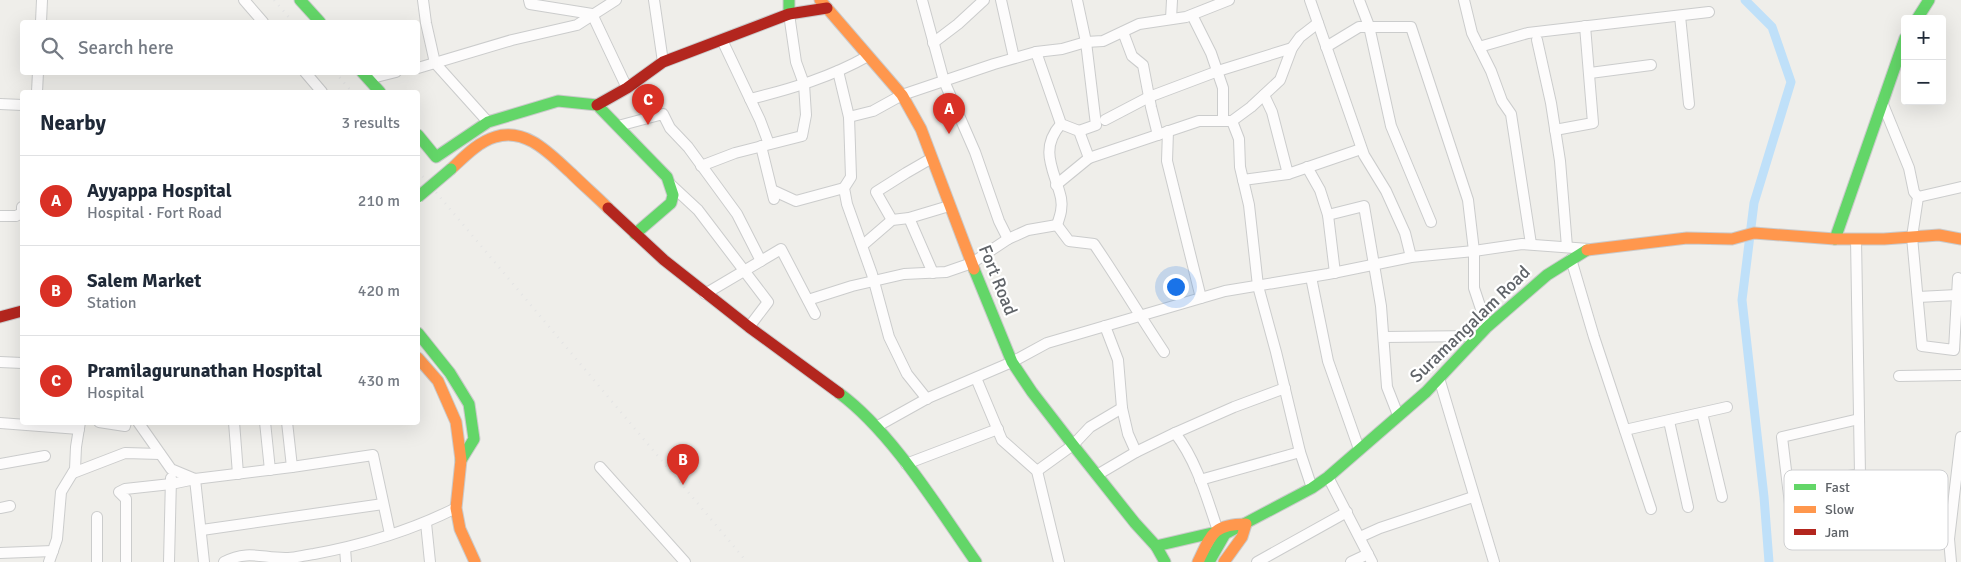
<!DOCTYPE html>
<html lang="en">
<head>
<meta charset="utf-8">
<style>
  :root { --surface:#fff; --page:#f2f2f3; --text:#1f2937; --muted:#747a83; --line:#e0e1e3; --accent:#d93025 }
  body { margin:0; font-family:Signika,sans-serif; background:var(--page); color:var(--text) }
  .controls { position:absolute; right:15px; top:15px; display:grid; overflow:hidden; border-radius:5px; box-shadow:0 5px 20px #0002 }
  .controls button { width:45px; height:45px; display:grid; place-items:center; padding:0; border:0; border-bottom:1px solid var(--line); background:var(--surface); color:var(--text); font:25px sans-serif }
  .you { position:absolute; left:1175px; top:286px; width:18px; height:18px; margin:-12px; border:4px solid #fff; border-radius:50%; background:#1a73e8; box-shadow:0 0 0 8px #1a73e833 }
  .badge { display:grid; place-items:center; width:32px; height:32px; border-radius:50%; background:var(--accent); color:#fff; font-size:16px; font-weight:700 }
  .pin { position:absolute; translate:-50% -41px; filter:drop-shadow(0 1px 2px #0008) }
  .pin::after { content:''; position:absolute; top:26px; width:18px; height:15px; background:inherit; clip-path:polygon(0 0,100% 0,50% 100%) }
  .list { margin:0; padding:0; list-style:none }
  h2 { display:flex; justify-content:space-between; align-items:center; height:65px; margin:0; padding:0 20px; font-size:21px }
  h2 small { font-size:16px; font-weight:400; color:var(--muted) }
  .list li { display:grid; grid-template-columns:32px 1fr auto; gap:15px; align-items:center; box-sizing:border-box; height:90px; padding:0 20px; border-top:1px solid var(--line) }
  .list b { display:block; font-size:19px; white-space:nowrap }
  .list p { margin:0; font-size:16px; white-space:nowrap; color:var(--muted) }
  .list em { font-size:16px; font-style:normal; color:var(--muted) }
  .icon { flex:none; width:28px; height:28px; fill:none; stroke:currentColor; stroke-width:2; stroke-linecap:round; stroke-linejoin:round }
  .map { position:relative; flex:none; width:1961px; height:562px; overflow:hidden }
  .search { position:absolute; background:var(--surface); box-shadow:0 5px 20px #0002; left:20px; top:20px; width:400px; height:55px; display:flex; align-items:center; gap:12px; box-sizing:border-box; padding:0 18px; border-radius:5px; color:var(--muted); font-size:19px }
  .panel { position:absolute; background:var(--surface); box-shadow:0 5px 20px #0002; left:20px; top:90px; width:400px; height:335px; border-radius:5px }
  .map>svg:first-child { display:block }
</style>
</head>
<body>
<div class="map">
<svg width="1961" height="562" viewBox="0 0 1961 562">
  <rect width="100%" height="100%" fill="#efeeea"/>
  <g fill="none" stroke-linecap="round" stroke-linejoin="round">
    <!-- canal -->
    <polyline stroke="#bfe0f9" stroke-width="9" points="1745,0 1772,27 1791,82 1754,203 1742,300 1764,497 1769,562"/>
    <defs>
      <g id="street">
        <polyline points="244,0 263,22"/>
        <polyline points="423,0 426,23 435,63 488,122"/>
        <polyline points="529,0 530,4 592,14 627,88"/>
        <polyline points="654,0 663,62"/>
        <path d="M922,0l22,81 31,71 24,69 9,18 20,-9 29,-5 12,16 25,3c24,35 46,72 70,108"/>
        <polyline points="1001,0 1014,58"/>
        <polyline points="1077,0 1086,42 1096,125 1079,131"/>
        <polyline points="1310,0 1364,155 1386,191 1405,233 1411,257"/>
        <polyline points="1359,0 1369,26 1391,126 1431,222"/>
        <polyline points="1464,0 1472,33 1491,71 1502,101 1511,114 1531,244"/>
        <polyline points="1192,15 1211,53 1223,88 1223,121"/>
        <polyline points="1680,16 1689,104"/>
        <polyline points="1171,19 1172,0"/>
        <polyline points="41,22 42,0"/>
        <polyline points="1123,32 1132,56 1143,65 1151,107 1158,135"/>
        <polyline points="722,40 760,120 769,144"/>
        <polyline points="1537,40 1551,103 1560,161 1567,247"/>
        <polyline points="933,43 958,24 984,0"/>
        <polyline points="1326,47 1359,27 1411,27 1468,200 1474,251 1474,288 1487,327"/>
        <polyline points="1479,47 1528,33 1709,12"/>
        <polyline points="1036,52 1061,124 1079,131 1089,158 1199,121 1232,121 1239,139 1240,167 1249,205 1258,286 1276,352 1300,452 1312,488"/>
        <polyline points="418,68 512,40 577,25 616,0"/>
        <polyline points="838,71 849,117 851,177 844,188 847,204 872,274 889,337 907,374 927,399"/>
        <polyline points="305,72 322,92"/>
        <polyline points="1590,73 1651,65"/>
        <polyline points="368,79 396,72"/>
        <polyline points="37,92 38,72"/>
        <polyline points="1264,95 1272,112 1288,174 1361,149"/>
        <path d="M750,99c41,-10 81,-22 118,-43"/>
        <polyline points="1882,102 1909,168 1914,192 1918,197 1912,237 1922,346 1954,350 1958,278"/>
        <polyline points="0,104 22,105"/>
        <polyline points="849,117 873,111 902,95 994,64 1036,52 1062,49 1086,42 1103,41 1139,24 1186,17 1229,0"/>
        <polyline points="1105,120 1149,97 1218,71 1292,48"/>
        <polyline points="1232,121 1251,107 1280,80 1292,48 1300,37 1318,23"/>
        <polyline points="618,126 663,114 670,128 688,147 737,214 761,261"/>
        <polyline points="1555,130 1593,123 1585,26"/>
        <polyline points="1168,131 1167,161 1201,298"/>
        <polyline points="761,146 774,199"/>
        <polyline points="701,166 735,153 802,136 806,115 804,84 796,62 789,14"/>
        <polyline points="1307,167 1320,190 1328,215 1335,273"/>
        <polyline points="1243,180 1288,174"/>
        <polyline points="670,184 698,210 768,302 749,327"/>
        <polyline points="1056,185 1089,158"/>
        <polyline points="772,190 796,201 844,188"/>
        <polyline points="1918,197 1961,187"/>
        <polyline points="1328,215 1364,206 1381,306 1387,387 1398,415"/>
        <polyline points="0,216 16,216 22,213 22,207"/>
        <polyline points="909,218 933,273"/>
        <polyline points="892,220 876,192 906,173 932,158"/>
        <path d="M1057,225c3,-9 6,-17 4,-27 -6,-27 -23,-48 0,-74"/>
        <polyline points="863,245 892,220 909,218 949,206"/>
        <polyline points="1571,259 1594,337 1651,509"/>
        <polyline points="1311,277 1328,361 1359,449"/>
        <polyline points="705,294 781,249 815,314"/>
        <polyline points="1918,297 1957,295"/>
        <polyline points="808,300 852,286 904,274 946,272 972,263 1008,239"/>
        <polyline points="1105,326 1118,360 1122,408 1128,434 1136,452"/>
        <polyline points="1384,337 1479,336"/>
        <polyline points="0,362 22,363"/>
        <polyline points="1899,376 1961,375"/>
        <polyline points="976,378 1002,440 1037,471 1059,562"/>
        <polyline points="1439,378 1494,562"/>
        <polyline points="1702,413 1722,497"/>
        <polyline points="1669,421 1688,507"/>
        <polyline points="99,422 125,426 126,422"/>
        <polyline points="138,422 171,469 195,479 292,467 373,455 390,534"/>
        <polyline points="234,422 238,474"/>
        <polyline points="265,422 270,470"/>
        <polyline points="287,422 292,467"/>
        <polyline points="0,423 79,429"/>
        <polyline points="876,427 928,398 1012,362 1047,343 1225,291 1328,274 1411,257 1474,251 1522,244 1589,249"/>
        <polyline points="1625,430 1727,407"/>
        <polyline points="1175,433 1234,407 1285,388"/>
        <polyline points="0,464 45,456"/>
        <polyline points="906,464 998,429"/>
        <polyline points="600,467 685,562"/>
        <polyline points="1037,471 1073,445 1090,427 1122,408"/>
        <polyline points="73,473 125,453 160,454"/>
        <path d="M1097,475l39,-23 39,-19c21,27 31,62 42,95"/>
        <polyline points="1328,477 1372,562"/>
        <polyline points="1200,480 1300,452"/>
        <polyline points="1788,487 1860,474 1856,239"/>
        <polyline points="0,508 10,506"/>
        <polyline points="1791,512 1782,437 1859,419"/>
        <polyline points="97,517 97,562"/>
        <polyline points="426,523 430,562"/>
        <polyline points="202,530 383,504"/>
        <polyline points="1360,537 1380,528 1473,497"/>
        <polyline points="345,548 346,562"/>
        <polyline points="0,553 53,551"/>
        <polyline points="49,562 57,539 61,492 75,469 76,447 80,422"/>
        <polyline points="126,562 126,499 119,492 125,489 171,484 195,479 204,562"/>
        <polyline points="169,562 171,478"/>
        <path d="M224,562c25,-13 39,-3 64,-4 8,0 17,-3 26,-4 49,-9 98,-24 142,-46"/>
        <polyline points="1257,562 1347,512"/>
        <polyline points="1351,562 1368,554"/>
        <polyline points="1951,562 1949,539 1961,437"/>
      </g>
      <g id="fast">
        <polyline points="300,0 320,22"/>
        <polyline points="789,0 789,14"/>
        <polyline points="1917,19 1929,0"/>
        <polyline points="362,72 380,92"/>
        <polyline points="418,135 436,157 488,122 558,101 597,105 667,177 673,195 671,203 635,234"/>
        <polyline points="1835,239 1905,38"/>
        <polyline points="974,269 1012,362 1032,392 1073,445 1135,523 1156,546 1165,562"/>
        <polyline points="418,333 450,373 469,404 474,439 461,460"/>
        <path d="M839,393c53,39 99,115 137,169"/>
        <polyline points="1156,546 1212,533"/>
        <polyline points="1209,562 1225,534 1312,488 1328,477 1426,392 1487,327 1547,275 1587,250"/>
      </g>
      <g id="slow">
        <polyline points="820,0 902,95 921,129 974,269"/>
        <path d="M451,169c13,-12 27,-27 44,-32 31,-10 55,17 76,36 12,12 25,23 37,35"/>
        <polyline points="1587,250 1687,238 1732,239 1754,233 1835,239 1884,239 1939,235 1961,239"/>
        <polyline points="418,358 438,381 456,422 461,460 456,508 460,529 475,562"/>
        <path d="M1198,562c13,-27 15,-38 48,-38l-4,13 -18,25"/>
      </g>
      <g id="jam">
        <polyline points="597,105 627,88 663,62 789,14 827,8"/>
        <polyline points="608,208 664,260 749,327 839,393"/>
        <polyline points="0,317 22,311"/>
      </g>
    </defs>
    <!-- street casing -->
    <use href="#street" stroke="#cbcccc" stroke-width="12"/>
    <!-- fast casing -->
    <use href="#fast" stroke="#cacacb" stroke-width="13"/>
    <!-- slow casing -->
    <use href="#slow" stroke="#cacacb" stroke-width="13"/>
    <!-- jam casing -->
    <use href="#jam" stroke="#cacacb" stroke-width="13"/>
    <!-- street -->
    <use href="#street" stroke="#fdfcfc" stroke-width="10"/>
    <!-- fast -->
    <use href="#fast" stroke="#63d668" stroke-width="11"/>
    <!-- slow -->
    <use href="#slow" stroke="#ff974d" stroke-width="11"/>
    <!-- jam -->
    <use href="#jam" stroke="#b3261e" stroke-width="11"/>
    <!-- rail -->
    <g stroke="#e4e4e4" stroke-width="2.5" stroke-dasharray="1 6" stroke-linecap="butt">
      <polyline points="274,0 293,22"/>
      <polyline points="335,72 352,92"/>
      <polyline points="418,171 747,562"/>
    </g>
    <defs>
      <polyline id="fast-bridge" points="418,197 451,169"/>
    </defs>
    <!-- fast-bridge casing -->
    <use href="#fast-bridge" stroke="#cacacb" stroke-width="13" stroke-linecap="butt"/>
    <!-- fast-bridge -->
    <use href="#fast-bridge" stroke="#63d668" stroke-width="11"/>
  </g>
  <g text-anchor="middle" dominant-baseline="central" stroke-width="4.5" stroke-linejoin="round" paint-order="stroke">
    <!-- street labels -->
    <g font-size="18" fill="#5f6368" stroke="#fff">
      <text transform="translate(998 280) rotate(68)">Fort Road</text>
      <text transform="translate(1470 324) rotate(-44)">Suramangalam Road</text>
    </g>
  </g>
  <!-- legend -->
  <rect x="1784" y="470" width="164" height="80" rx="8" fill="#fff" stroke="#cfd0d2" stroke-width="1"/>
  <rect x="1794" y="484" width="22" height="6" fill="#63d668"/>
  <rect x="1794" y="506" width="22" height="7" fill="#ff974d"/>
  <rect x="1794" y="529" width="22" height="6" fill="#b3261e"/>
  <g font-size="14" fill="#5f6368">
    <text x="1825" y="492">Fast</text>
    <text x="1825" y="514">Slow</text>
    <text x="1825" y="537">Jam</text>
  </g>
</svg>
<div class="controls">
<button>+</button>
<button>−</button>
</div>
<div class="you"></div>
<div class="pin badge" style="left:949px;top:134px">A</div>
<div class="pin badge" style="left:683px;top:485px">B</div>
<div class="pin badge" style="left:648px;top:125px">C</div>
<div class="search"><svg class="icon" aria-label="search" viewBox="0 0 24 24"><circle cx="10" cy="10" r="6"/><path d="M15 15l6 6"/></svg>Search here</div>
<section class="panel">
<h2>Nearby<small>3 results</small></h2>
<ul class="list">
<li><span class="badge">A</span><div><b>Ayyappa Hospital</b><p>Hospital · Fort Road</p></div><em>210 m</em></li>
<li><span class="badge">B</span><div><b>Salem Market</b><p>Station</p></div><em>420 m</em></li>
<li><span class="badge">C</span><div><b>Pramilagurunathan Hospital</b><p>Hospital</p></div><em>430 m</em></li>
</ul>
</section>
</div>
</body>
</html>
